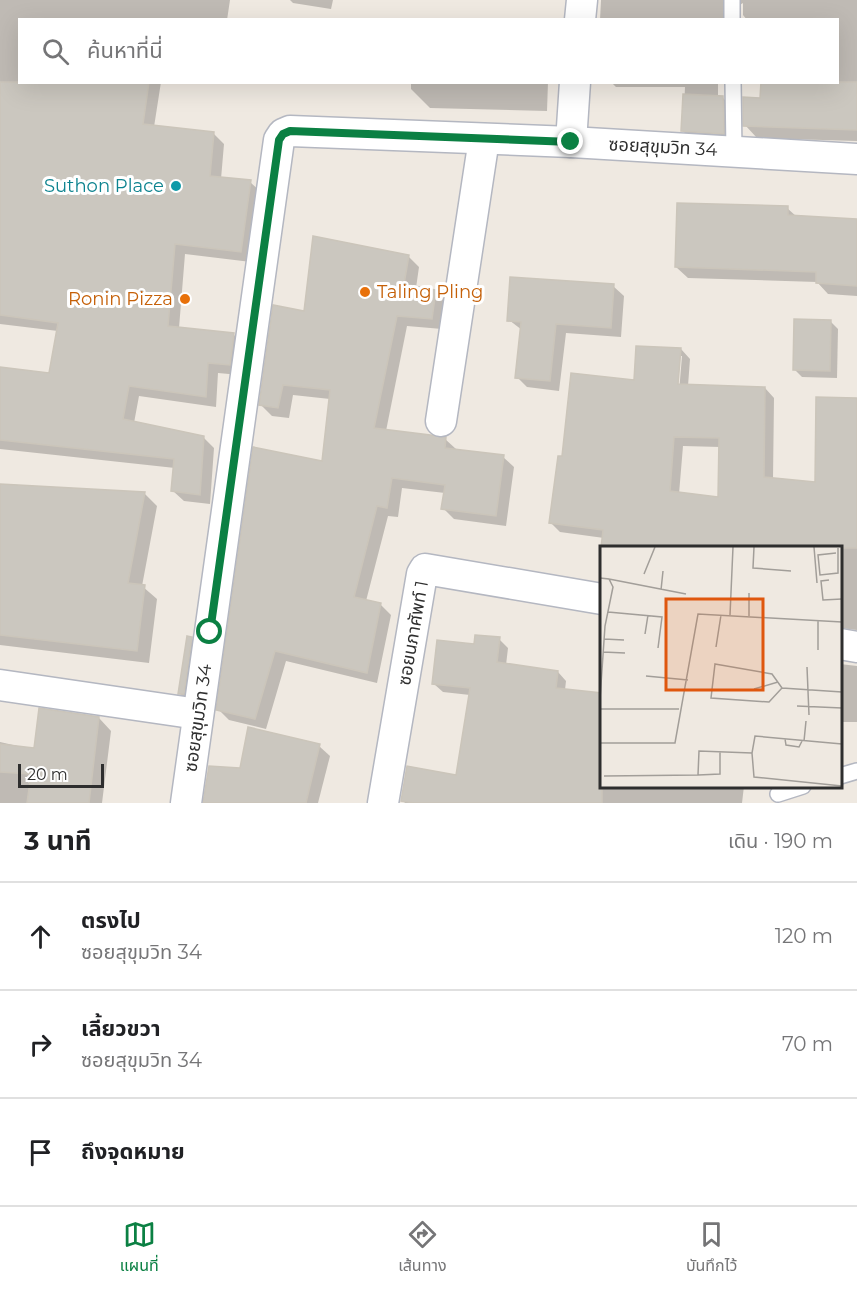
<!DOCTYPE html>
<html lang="th">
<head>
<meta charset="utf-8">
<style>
  :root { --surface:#fff; --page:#f2f2f2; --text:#202124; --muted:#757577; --line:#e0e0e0; --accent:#0b8043 }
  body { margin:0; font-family:Montserrat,"Noto Sans Thai",sans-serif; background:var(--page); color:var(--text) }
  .scale { position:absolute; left:18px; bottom:15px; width:86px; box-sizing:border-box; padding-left:6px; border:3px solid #2e2e2e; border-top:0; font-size:16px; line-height:21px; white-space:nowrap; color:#2e2e2e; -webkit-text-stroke:4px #fff; paint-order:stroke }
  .stop { position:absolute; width:18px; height:18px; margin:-14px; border:4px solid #0b8043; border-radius:50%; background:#fff }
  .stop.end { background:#0b8043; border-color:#fff; box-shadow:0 2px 6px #0008 }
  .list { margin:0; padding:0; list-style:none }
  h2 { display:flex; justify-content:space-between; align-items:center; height:78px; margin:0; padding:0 24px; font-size:26px }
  h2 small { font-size:20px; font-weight:400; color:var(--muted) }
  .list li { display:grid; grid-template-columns:39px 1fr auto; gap:18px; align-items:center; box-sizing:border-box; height:108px; padding:0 24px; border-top:2px solid var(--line) }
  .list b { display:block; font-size:22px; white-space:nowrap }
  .list p { margin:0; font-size:20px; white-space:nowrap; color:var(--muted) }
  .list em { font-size:20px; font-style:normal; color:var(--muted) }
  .icon { flex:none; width:33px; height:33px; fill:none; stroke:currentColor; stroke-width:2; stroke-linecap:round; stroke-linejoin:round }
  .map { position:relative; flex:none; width:857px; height:803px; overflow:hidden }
  .search { position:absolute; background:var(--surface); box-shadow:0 6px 24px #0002; left:18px; right:18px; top:18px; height:66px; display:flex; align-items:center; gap:15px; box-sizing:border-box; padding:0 21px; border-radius:0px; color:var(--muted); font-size:22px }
  .sheet { height:402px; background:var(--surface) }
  nav { display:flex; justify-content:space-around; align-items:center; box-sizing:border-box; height:84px; border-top:2px solid var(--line); background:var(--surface); font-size:16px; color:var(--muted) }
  nav a { display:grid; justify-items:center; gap:3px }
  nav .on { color:var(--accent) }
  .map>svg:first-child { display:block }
</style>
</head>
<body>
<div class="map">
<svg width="857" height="803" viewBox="0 0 857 803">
  <rect width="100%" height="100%" fill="#efe9e1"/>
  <!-- shadow -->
  <g fill="#0003" fill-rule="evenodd">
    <polygon points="0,0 230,0 227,20 20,20 20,82 161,82 154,127 214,134 224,144 221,179 250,182 261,192 251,262 185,254 179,328 234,335 244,345 240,375 218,373 216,407 139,396 134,423 203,437 214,448 210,504 184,501 173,491 175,468 0,449 0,369 51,374 58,331 0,324"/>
    <polygon points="290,0 333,0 331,9 293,3"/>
    <polygon points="601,0 857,0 857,141 757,138 745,125 761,100 838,82 838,20 747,20 743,15 743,3 735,8 734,20 600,20"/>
    <polygon points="411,82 548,82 547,111 430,108 411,89"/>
    <polygon points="611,82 718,82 718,97 723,98 735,110 736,145 695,143 683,131 685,87 616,87"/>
    <polygon points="787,208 797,217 857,220 857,296 828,294 817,282 688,278 676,267"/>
    <polygon points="408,256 419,267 416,288 435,291 446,302 442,329 407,326 386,431 445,439 456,449 503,457 514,467 506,526 454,519 443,508 445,493 402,488 398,517 388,516 366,601 380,604 391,615 377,683 286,661 266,729 229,720 218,709 324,463 330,399 293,395 289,418 272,416 261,405 306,313"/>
    <polygon points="613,286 624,296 621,337 566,333 559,391 527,387 517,377 522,330 509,320"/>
    <polygon points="830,321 838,329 837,378 802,377 795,370"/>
    <path d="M681,349l9,10 -2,27 77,2 9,10 -1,81 44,5 40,-85v231l-17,-2v-80h-238l2,-10 -44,-6 -9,-9 12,-65 72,-76zM679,356h3l-3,36 -3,-1zM683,446l37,1 -1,51 -40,-4z"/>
    <polygon points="0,486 144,493 157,506 142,586 157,599 149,663 0,645"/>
    <polygon points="602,550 602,580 599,576"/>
    <polygon points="191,638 202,649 191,704 179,693"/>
    <polygon points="499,639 508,648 506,665 558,672 566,681 565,690 602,695 602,786 744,786 742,803 405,803 403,800 458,777 470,695 443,692 434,684 475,646"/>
    <polygon points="840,664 857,666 857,722 840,722"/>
    <polygon points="99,718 111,731 102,803 0,803 0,742 35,750"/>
    <polygon points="319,746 330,756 318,803 205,803 241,770"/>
  </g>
  <!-- building -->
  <g fill="#cbc7bf" stroke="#cbc5ba" stroke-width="1.5" fill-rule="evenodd">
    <polygon points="0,82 149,82 143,124 214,132 210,176 251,180 241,252 175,244 168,326 234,333 230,365 208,363 206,397 129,386 123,419 204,436 200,495 171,491 174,459 0,440 0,367 49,373 58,323 0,315"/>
    <polygon points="761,82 857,82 857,130 743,126 743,97 760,98"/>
    <polygon points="683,94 723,96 724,134 681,131"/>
    <polygon points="677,203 788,206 788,215 857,219 857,286 816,283 816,272 675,267"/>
    <polygon points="313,236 409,255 404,284 436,290 432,319 397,316 374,428 446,437 445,448 504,455 496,516 441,509 445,485 392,478 387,508 377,506 354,597 381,603 367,673 275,651 255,719 216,710 253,447 322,461 330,390 283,385 278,408 259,405 273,305 304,311"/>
    <polygon points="510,277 614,284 611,328 556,324 550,381 515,378 521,322 507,321"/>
    <polygon points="794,319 831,320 830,371 793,370"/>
    <path d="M636,346l45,2 -3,36 87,3 -1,90 51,5 1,-85 41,1v150h-256l2,-18 -54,-7 9,-67h4l9,-83 63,7zM674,437l45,1 -1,59 -48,-6z"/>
    <polygon points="0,484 145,492 128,583 145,585 137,651 0,635"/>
    <polygon points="475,635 500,637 497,662 558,671 556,688 602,693 602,803 414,803 401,801 407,766 456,775 470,688 432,684 437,640 474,644"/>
    <polygon points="187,636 192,637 184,694 178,694"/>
    <polygon points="39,708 99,717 89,803 27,803 31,774 0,772 0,744 34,748"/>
    <polygon points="248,727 320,744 306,803 203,803 209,766 240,768"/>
  </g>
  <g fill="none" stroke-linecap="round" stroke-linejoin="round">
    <defs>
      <g id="lane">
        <polyline points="732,0 732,20"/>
        <polyline points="733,82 734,152"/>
        <polyline points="840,776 857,771"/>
        <polyline points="778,794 803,786"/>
      </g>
      <g id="street">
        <polyline points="580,20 582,0"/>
        <polyline points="571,142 575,82"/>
        <polyline points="441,421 484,139"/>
        <polyline points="840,644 857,647"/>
        <polyline points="0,685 198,714"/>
        <polyline points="186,803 279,140 283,134 290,131 571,142 857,159"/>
        <polyline points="383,803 422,574 425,569 602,599"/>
      </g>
    </defs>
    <!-- lane casing -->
    <use href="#lane" stroke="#b4b7c1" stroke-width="18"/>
    <!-- street casing -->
    <use href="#street" stroke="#b4b7c1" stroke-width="33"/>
    <!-- lane -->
    <use href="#lane" stroke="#fff" stroke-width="15"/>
    <!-- street -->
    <use href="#street" stroke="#fff" stroke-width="30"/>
  </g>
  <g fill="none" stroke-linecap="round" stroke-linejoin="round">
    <!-- route -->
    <polyline stroke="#0b8043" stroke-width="8" points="210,632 279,140 283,134 290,131 571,142"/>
  </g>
  <!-- markers -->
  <circle fill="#0f9aa8" stroke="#fff" stroke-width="2" cx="176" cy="186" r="6"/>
  <g fill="#e8710a" stroke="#fff" stroke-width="2">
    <circle cx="365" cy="292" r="6"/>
    <circle cx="185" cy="299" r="6"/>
  </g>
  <g text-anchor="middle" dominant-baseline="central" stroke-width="6" stroke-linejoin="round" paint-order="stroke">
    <!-- street labels -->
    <g font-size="18" fill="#2e2e2e" stroke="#fff">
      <text transform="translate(663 147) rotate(3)">ซอยสุขุมวิท 34</text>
      <text transform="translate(413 633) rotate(-80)">ซอยนภาศัพท์ 1</text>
      <text transform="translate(198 718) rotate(-82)">ซอยสุขุมวิท 34</text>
    </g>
    <!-- culture labels -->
    <g font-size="18" fill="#0d838f" stroke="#fff" text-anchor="end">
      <text x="164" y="186">Suthon Place</text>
    </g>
    <!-- food labels -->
    <g font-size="18" fill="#c56008" stroke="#fff" text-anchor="start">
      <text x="377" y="292">Taling Pling</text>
      <text x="173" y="299" text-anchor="end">Ronin Pizza</text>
    </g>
  </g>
  <!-- overview -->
  <g transform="translate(600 546)">
    <rect width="242" height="242" fill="#efe9e1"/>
    <path fill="none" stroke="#a29e99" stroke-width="1.5" d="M154,1l-1,21 38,3M214,1l3,36M236,7l-18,2 2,20 18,-2v-25M44,28l11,-27M0,32l9,1 4,8 -8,39 -5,73M9,33l77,15M229,34l-8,1 2,19 19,-1M61,44l2,-19M149,47v23M8,66l54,5 -4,31M130,69l3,-68M218,74v30M45,88l3,-19M4,93l20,1M116,101l5,-32M3,106l22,1M115,118l57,10 10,14 -13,14 -58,-4zM207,121l2,48M46,130l42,4M182,142l60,4M154,143l24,-7M197,160l45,2M0,163h79M185,193l1,6 13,2 3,-6M204,195l2,-20M0,197h75l23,-129 144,8M242,198l-87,-8 -3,17 2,24 88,9M98,229l22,-1v-22M4,230l94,-1 1,-24 53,2"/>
    <path fill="#df570e" fill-opacity="0.15" stroke="#df570e" stroke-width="3" d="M66,53h97v91h-97z"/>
    <rect width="242" height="242" fill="none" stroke="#2e2e2e" stroke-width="3"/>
  </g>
</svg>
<div class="scale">20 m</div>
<div class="stop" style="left:210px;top:632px"></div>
<div class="stop end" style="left:571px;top:142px"></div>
<div class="search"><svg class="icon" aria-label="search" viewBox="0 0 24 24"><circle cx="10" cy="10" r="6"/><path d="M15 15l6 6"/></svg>ค้นหาที่นี่</div>
</div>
<section class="sheet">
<h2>3 นาที<small>เดิน · 190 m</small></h2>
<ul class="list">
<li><svg class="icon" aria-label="ahead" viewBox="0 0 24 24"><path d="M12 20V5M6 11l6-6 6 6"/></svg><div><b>ตรงไป</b><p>ซอยสุขุมวิท 34</p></div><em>120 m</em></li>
<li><svg class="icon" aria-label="right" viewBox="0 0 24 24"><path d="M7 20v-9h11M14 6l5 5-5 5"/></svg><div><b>เลี้ยวขวา</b><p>ซอยสุขุมวิท 34</p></div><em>70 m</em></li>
<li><svg class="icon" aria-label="arrive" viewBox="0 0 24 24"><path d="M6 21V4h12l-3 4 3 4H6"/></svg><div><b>ถึงจุดหมาย</b></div></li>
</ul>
</section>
<nav>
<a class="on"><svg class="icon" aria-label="map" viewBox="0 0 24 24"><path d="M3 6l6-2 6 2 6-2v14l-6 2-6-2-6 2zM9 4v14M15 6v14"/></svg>แผนที่</a>
<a><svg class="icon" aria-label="directions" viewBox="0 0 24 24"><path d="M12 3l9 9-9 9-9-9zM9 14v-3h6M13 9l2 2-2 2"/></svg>เส้นทาง</a>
<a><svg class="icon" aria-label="saved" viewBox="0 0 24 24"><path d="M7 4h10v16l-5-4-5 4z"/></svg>บันทึกไว้</a>
</nav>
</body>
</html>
